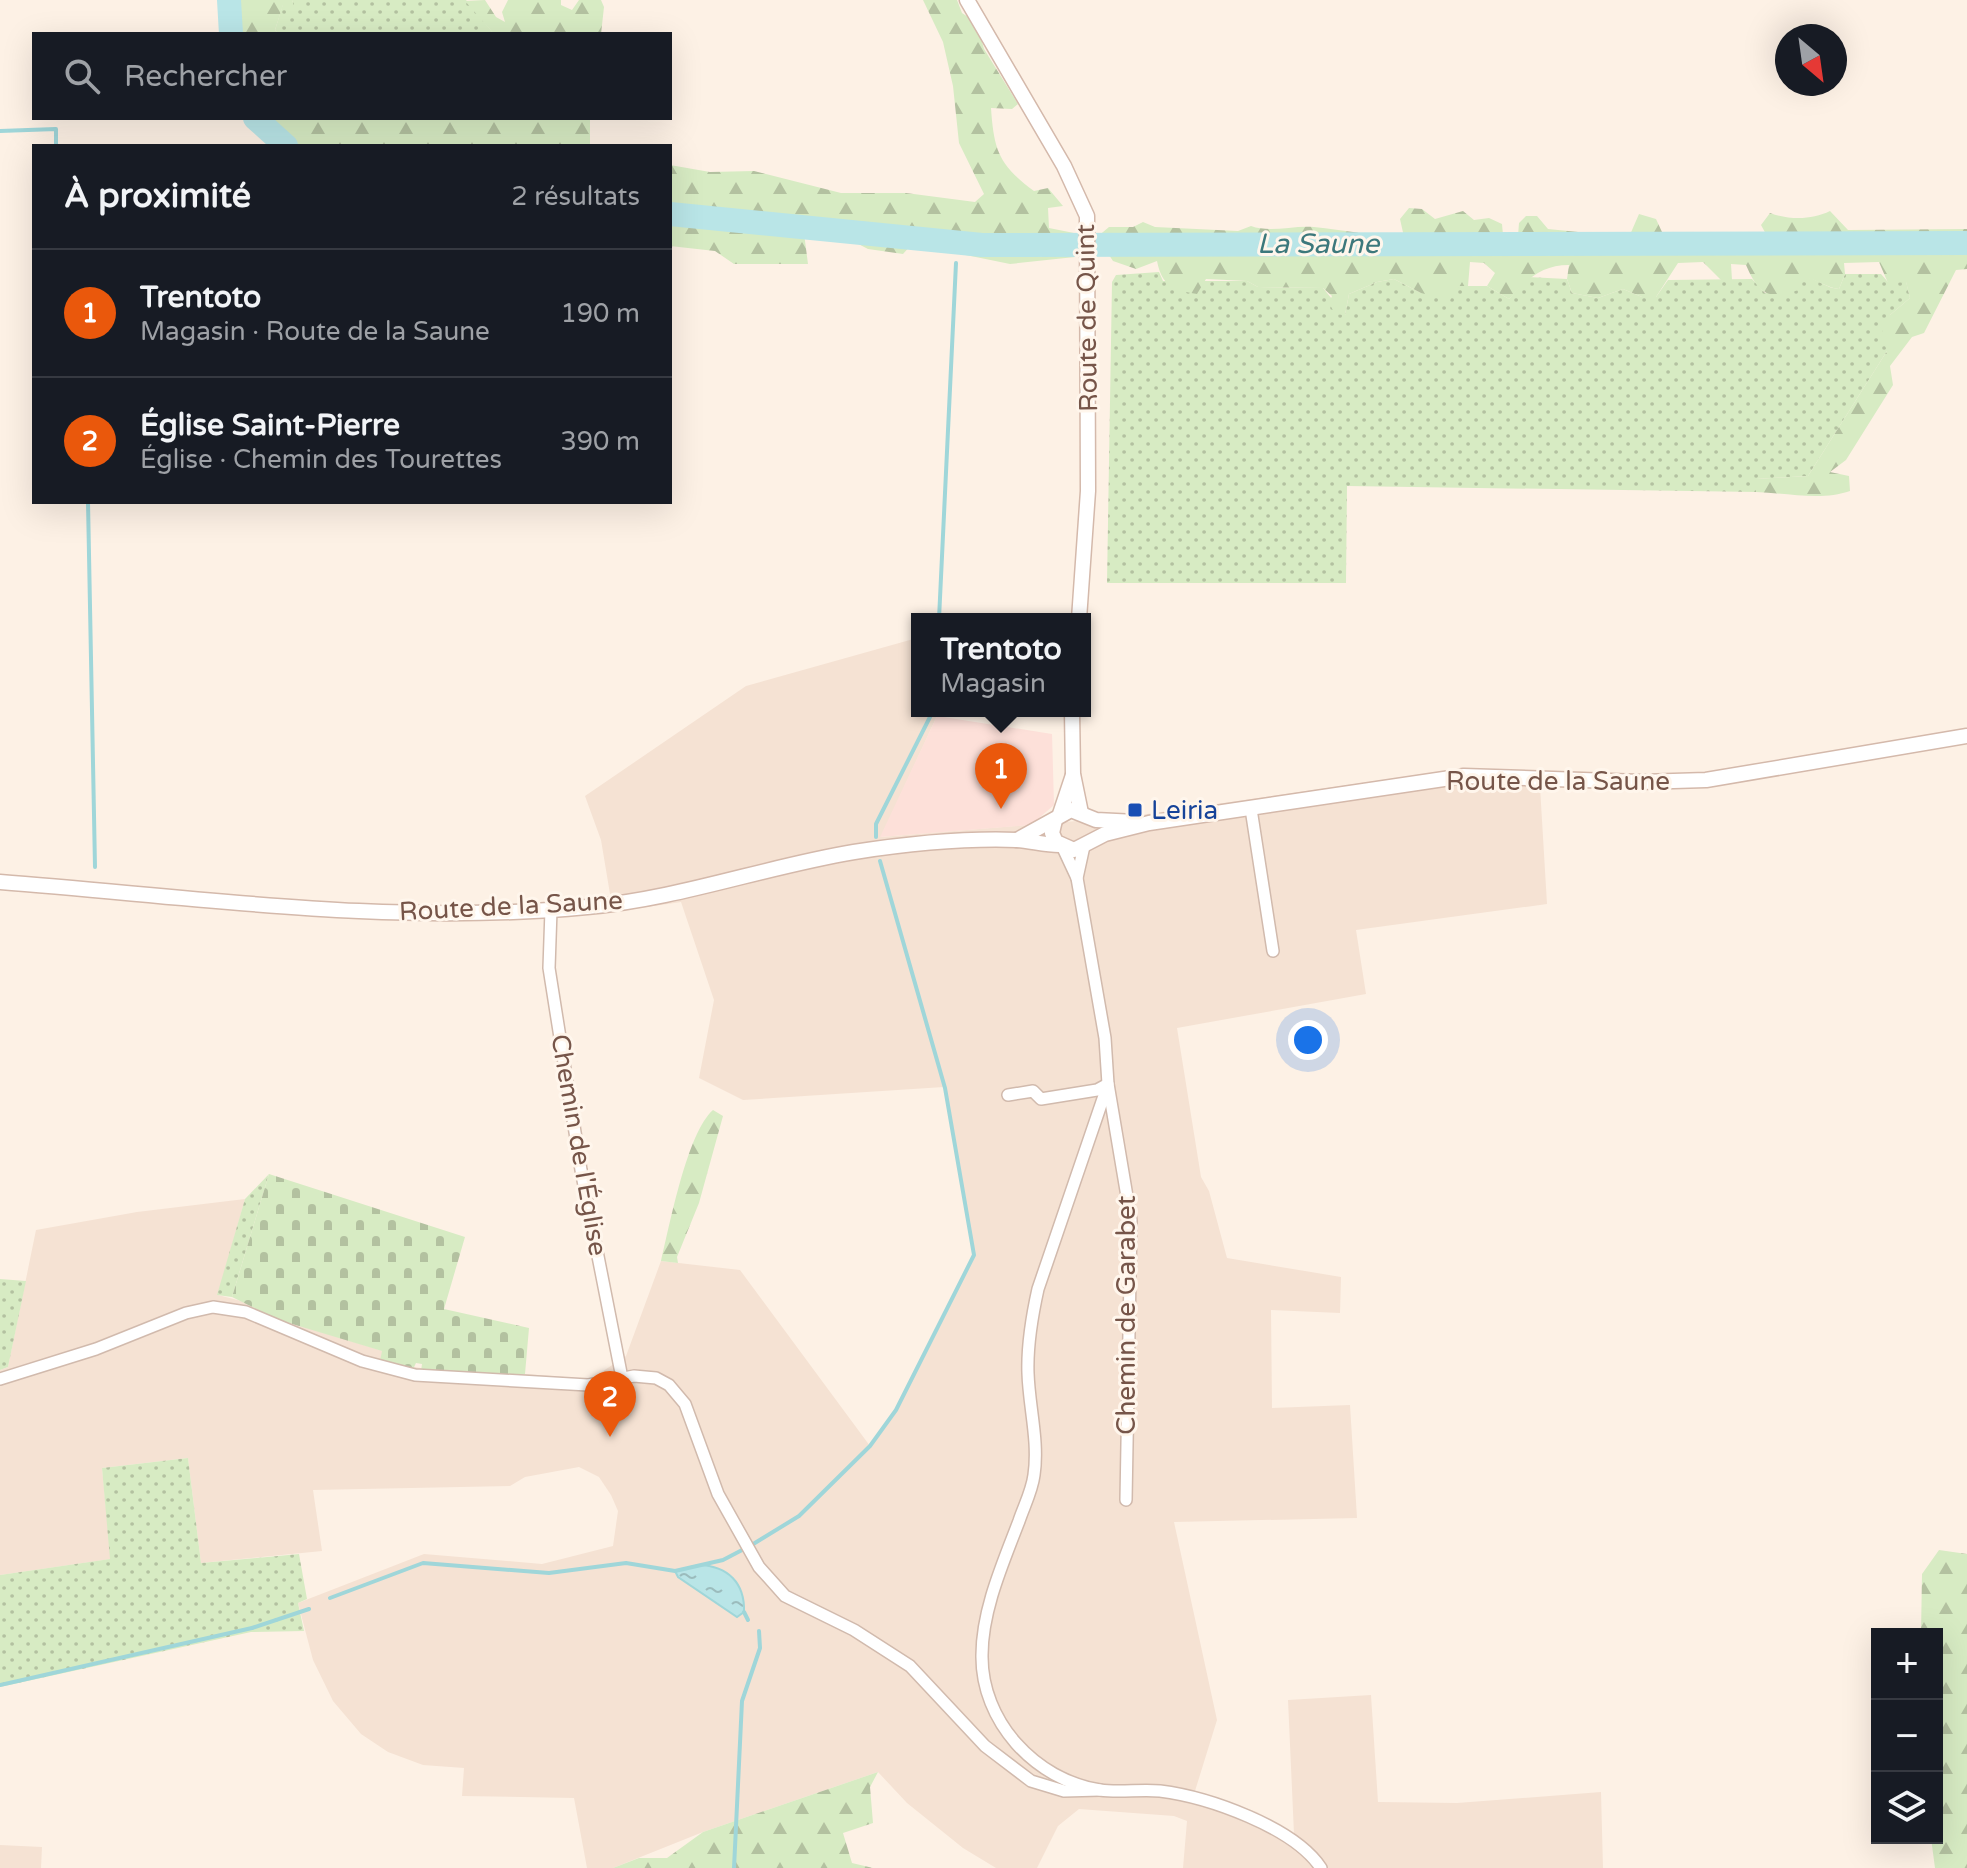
<!DOCTYPE html>
<html lang="fr">
<head>
<meta charset="utf-8">
<style>
  :root { --surface:#171b24; --page:#242831; --text:#f1f3f6; --muted:#9ea1a6; --line:#363941; --accent:#ea580c }
  body { margin:0; font-family:"Varela Round",sans-serif; background:var(--page); color:var(--text) }
  .controls { position:absolute; right:24px; bottom:24px; display:grid; overflow:hidden; border-radius:0px; box-shadow:0 8px 32px #0002 }
  .controls button { width:72px; height:72px; display:grid; place-items:center; padding:0; border:0; border-bottom:2px solid var(--line); background:var(--surface); color:var(--text); font:40px sans-serif }
  .compass { position:absolute; left:1775px; top:24px; width:72px; height:72px; border-radius:50%; background:var(--surface); box-shadow:0 8px 32px #0002; rotate:151deg }
  .you { position:absolute; left:1308px; top:1040px; width:28px; height:28px; margin:-20px; border:6px solid #fff; border-radius:50%; background:#1a73e8; box-shadow:0 0 0 12px #1a73e833 }
  .badge { display:grid; place-items:center; width:52px; height:52px; border-radius:50%; background:var(--accent); color:#fff; font-size:26px; font-weight:700 }
  .pin { position:absolute; translate:-50% -66px; filter:drop-shadow(0 2px 4px #0008) }
  .pin::after { content:''; position:absolute; top:42px; width:28px; height:24px; background:inherit; clip-path:polygon(0 0,100% 0,50% 100%) }
  .popup { position:absolute; left:911px; top:613px; width:180px; height:104px; box-sizing:border-box; display:grid; place-content:center; border-radius:0px; background:var(--surface); filter:drop-shadow(0 2px 6px #0005); font-size:26px; white-space:nowrap; color:var(--muted) }
  .popup b { font-size:30px; color:var(--text) }
  .popup::after { content:''; position:absolute; left:50%; top:100%; margin-left:-16px; border:16px solid transparent; border-top-color:var(--surface) }
  .list { margin:0; padding:0; list-style:none }
  h2 { display:flex; justify-content:space-between; align-items:center; height:104px; margin:0; padding:0 32px; font-size:34px }
  h2 small { font-size:26px; font-weight:400; color:var(--muted) }
  .list li { display:grid; grid-template-columns:52px 1fr auto; gap:24px; align-items:center; box-sizing:border-box; height:128px; padding:0 32px; border-top:2px solid var(--line) }
  .list b { display:block; font-size:30px; white-space:nowrap }
  .list p { margin:0; font-size:26px; white-space:nowrap; color:var(--muted) }
  .list em { font-size:26px; font-style:normal; color:var(--muted) }
  .icon { flex:none; width:44px; height:44px; fill:none; stroke:currentColor; stroke-width:2; stroke-linecap:round; stroke-linejoin:round }
  .map { position:relative; flex:none; width:1967px; height:1868px; overflow:hidden }
  .search { position:absolute; background:var(--surface); box-shadow:0 8px 32px #0002; left:32px; top:32px; width:640px; height:88px; display:flex; align-items:center; gap:20px; box-sizing:border-box; padding:0 28px; border-radius:0px; color:var(--muted); font-size:30px }
  .panel { position:absolute; background:var(--surface); box-shadow:0 8px 32px #0002; left:32px; top:144px; width:640px; height:360px; border-radius:0px }
  .map>svg:first-child { display:block }
</style>
</head>
<body>
<div class="map">
<svg width="1967" height="1868" viewBox="0 0 1967 1868">
  <defs>
    <pattern id="grass-dots" width="8" height="8" patternUnits="userSpaceOnUse" patternTransform="scale(2)"><rect width="8" height="8" fill="#d7ebc3"/><path d="M2 2h.1M6 6h.1" fill="none" stroke="#b3c1a0" stroke-width="1.8" stroke-linecap="round"/></pattern>
    <pattern id="forest-firs" width="22" height="20" patternUnits="userSpaceOnUse" patternTransform="scale(2)"><rect width="22" height="20" fill="#d7ebc3"/><path d="M5 1l3.5 6h-7zM16 11l3.5 6h-7z" fill="#b3c1a0"/></pattern>
    <pattern id="cemetery-stones" width="16" height="16" patternUnits="userSpaceOnUse" patternTransform="scale(2)"><rect width="16" height="16" fill="#d7ebc3"/><path d="M2 7V4a2 2 0 0 1 4 0v3zM10 15v-3a2 2 0 0 1 4 0v3z" fill="#b3c1a0"/></pattern>
    <pattern id="water-ripples" width="26" height="14" patternUnits="userSpaceOnUse" patternTransform="scale(2)"><rect width="26" height="14" fill="#b9e5e7"/><path d="M2 4q2-2 4 0t4 0M15 11q2-2 4 0t4 0" fill="none" stroke="#9bbcbd"/></pattern>
  </defs>
  <rect width="100%" height="100%" fill="#fdf1e5"/>
  <!-- residential -->
  <g fill="#f5e2d3">
    <polygon points="917,638 917,711 938,711 937,716 881,837 1126,817 1451,770 1539,770 1547,904 1356,930 1366,994 1177,1028 1201,1177 1209,1191 1227,1258 1341,1277 1340,1313 1271,1310 1272,1408 1350,1405 1357,1518 1174,1522 1217,1720 1195,1791 1257,1812 1294,1834 1288,1700 1371,1695 1378,1802 1457,1803 1601,1792 1603,1868 1183,1868 1187,1821 1174,1816 1079,1809 1058,1826 1037,1868 996,1868 963,1848 907,1803 878,1772 703,1832 613,1868 587,1868 574,1798 462,1796 464,1768 423,1765 388,1752 361,1734 333,1701 313,1660 298,1603 424,1554 542,1564 613,1546 618,1511 611,1495 599,1477 579,1467 525,1477 510,1486 313,1490 322,1551 201,1563 188,1458 102,1468 111,1559 0,1575 0,1370 8,1367 36,1230 137,1212 245,1199 218,1295 249,1303 279,1319 383,1351 381,1360 460,1376 525,1374 591,1379 626,1356 661,1261 740,1270 870,1446 896,1410 974,1255 944,1087 743,1100 699,1078 714,1000 681,902 613,912 601,840 585,796 746,686"/>
    <polygon points="0,1845 42,1847 41,1868 0,1868"/>
  </g>
  <!-- commercial -->
  <polygon fill="#fde0d9" points="937,716 1052,734 1054,805 1031,825 880,837"/>
  <!-- grass -->
  <g fill="url(#grass-dots)">
    <polygon points="292,0 466,0 494,34 278,34 275,30 283,4 294,9"/>
    <path d="M1159,272l4,9h84l11,6 65,1 22,27 4,-21 28,-12 17,-3 27,14 38,-7h28l22,13 19,-22 39,2 5,14 26,5 25,-9 19,8h14l12,-17 84,-1 13,14c12,-4 32,-17 44,-15 10,2 17,10 30,11l6,-15h36l7,8 18,-1 4,17 -20,17 -3,36 -79,125 -52,3v13l-409,-6 -1,97h-239l5,-301 4,-7z"/>
    <polygon points="269,1174 232,1297 217,1295 245,1199"/>
    <polygon points="0,1279 26,1281 8,1367 0,1370"/>
    <polygon points="188,1458 201,1563 299,1554 307,1599 298,1603 304,1631 251,1632 0,1687 0,1575 110,1559 102,1468"/>
  </g>
  <!-- forest -->
  <g fill="url(#forest-firs)">
    <polygon points="225,0 292,0 295,9 287,12 283,5 275,30 278,34 226,34"/>
    <polygon points="485,0 496,17 505,22 502,12 508,0 561,0 561,5 572,10 579,0 601,0 604,7 601,34 494,34 465,1"/>
    <path d="M923,0h34l5,13 15,10 7,26 34,55 -6,5 -21,-1c3,43 8,57 43,83l14,-3 15,18 -15,2 1,20 30,6 -4,23 -65,7 -98,-20 -9,10 -35,-5 -27,-14 -37,-2 4,31h-74l-19,-13 -45,-5v-81l40,7 44,-1 87,22h65l69,9 9,-8 -25,-51 -6,-57 -10,-44z"/>
    <polygon points="248,118 590,118 590,146 269,146"/>
    <path d="M1409,208l13,1 13,10 28,-8 11,9 15,-2 13,6 1,11 15,1 1,-13 7,-7h11l11,13 81,8 10,-23 17,5 6,13 105,4 -6,-11 9,-12c19,7 42,7 60,-2l18,19 119,-1v40l-11,1 -32,63 -12,4 -22,29 3,19 -47,75 -16,12 19,4 1,15c-28,10 -63,2 -94,1v-13l52,-3 79,-125 -6,-17 9,-19 20,-17 -4,-16 -18,1 -9,-21 -35,1 1,11 -6,15c-13,-1 -23,-11 -35,-11l-6,12c-30,11 -40,3 -52,-25l-15,-1 1,16h-11l-18,-18 -25,1 -22,34h-14l-19,-8 -25,9 -26,-5 -5,-14 2,-14c-28,0 -43,15 -60,34l-22,-13 8,-13 -11,-10 -14,-1 -2,24h-9l-9,14 -29,-7 -27,-14 -17,3 -28,12 -4,21 -10,-1 -6,-11 3,-7 -9,-8 -65,-1 -11,-6 -41,-2 -9,15c-24,-4 -35,-8 -40,-33l-21,8 -23,-8 -16,-24 12,-10h24l10,-5 12,5 83,4 13,-5c19,7 43,-1 63,1 30,3 59,9 90,10l-4,-18z"/>
    <path d="M713,1110l10,6 -24,87 -22,54 1,6 -17,-2c9,-37 26,-128 52,-151z"/>
    <polygon points="1939,1550 1967,1554 1967,1868 1935,1868 1931,1838 1937,1838 1937,1634 1921,1634 1922,1574"/>
    <polygon points="878,1772 870,1787 873,1823 843,1833 852,1863 873,1868 613,1868 639,1858 667,1858 703,1832"/>
  </g>
  <!-- cemetery -->
  <polygon fill="url(#cemetery-stones)" points="269,1174 465,1237 444,1309 529,1328 525,1374 460,1376 421,1371 422,1364 416,1363 413,1369 380,1361 382,1351 279,1320 232,1297"/>
  <!-- water -->
  <path fill="url(#water-ripples)" stroke="#9fd6d9" stroke-width="2" d="M699,1565c29,1 46,18 45,47l-7,5 -59,-40 -3,-6z"/>
  <g fill="none" stroke-linecap="round" stroke-linejoin="round">
    <!-- stream -->
    <g stroke="#9fd6d9" stroke-width="4">
      <polyline points="0,131 56,129 56,146"/>
      <polyline points="956,249 957,242"/>
      <polyline points="88,502 95,867"/>
      <polyline points="939,619 956,263"/>
      <polyline points="876,837 876,824 933,711"/>
      <polyline points="750,1546 799,1516 870,1446 896,1410 974,1255 945,1088 880,861"/>
      <polyline points="330,1598 423,1563 549,1573 626,1563 675,1571 723,1560 744,1549"/>
      <polyline points="744,1612 748,1620"/>
      <polyline points="0,1685 252,1628 309,1609"/>
      <polyline points="734,1868 742,1701 760,1648 759,1631"/>
    </g>
    <!-- river -->
    <g stroke="#b9e5e7" stroke-width="24">
      <polyline points="229,0 231,34"/>
      <polyline points="255,118 286,146"/>
      <polyline points="670,214 982,245 1967,243"/>
    </g>
    <defs>
      <g id="street">
        <polyline points="1251,809 1273,951"/>
        <path d="M1084,846l-7,32 28,160 3,46 -70,205c-6,27 -11,55 -10,84 1,34 11,68 6,102 -2,16 -10,31 -15,46 -16,42 -37,89 -37,134 -1,66 53,125 118,135 19,3 40,-1 60,1 48,6 134,36 161,77"/>
        <polyline points="1063,848 1077,878"/>
        <polyline points="551,910 549,968 581,1170 622,1378"/>
        <polyline points="1008,1095 1033,1091 1041,1099 1097,1090 1108,1084 1131,1220 1126,1500"/>
        <polyline points="0,1379 96,1349 186,1313 213,1307 246,1312 362,1361 415,1375 588,1385 634,1376 656,1378 669,1385 685,1404 718,1494 759,1567 785,1596 854,1630 910,1666 985,1746 1031,1781 1064,1791 1100,1790"/>
      </g>
      <g id="secondary">
        <polyline points="967,0 1064,166 1087,216 1088,491 1079,619"/>
        <polyline points="1072,711 1073,774 1081,813"/>
        <polyline points="1060,814 1073,775"/>
        <polyline points="1055,820 1052,833 1056,842 1074,850 1105,834 1149,823 1464,776 1641,782 1706,780 1967,736"/>
        <polyline points="1017,840 1071,810 1096,820 1136,822"/>
        <path d="M0,882c195,15 391,44 587,25 91,-8 177,-40 267,-55 52,-8 111,-14 163,-12 14,1 28,5 42,5"/>
      </g>
    </defs>
    <!-- street casing -->
    <use href="#street" stroke="#d1baad" stroke-width="14"/>
    <!-- secondary casing -->
    <use href="#secondary" stroke="#d4b9ab" stroke-width="17"/>
    <!-- street -->
    <use href="#street" stroke="#fff" stroke-width="11"/>
    <!-- secondary -->
    <use href="#secondary" stroke="#fff" stroke-width="14"/>
  </g>
  <!-- markers -->
  <rect fill="#1a4fb4" stroke="#fff6ec" stroke-width="3" x="1127" y="802" width="16" height="16" rx="4"/>
  <g text-anchor="middle" dominant-baseline="central" stroke-width="6" stroke-linejoin="round" paint-order="stroke">
    <!-- street labels -->
    <g font-size="26" fill="#765549" stroke="#fff6ec">
      <text transform="translate(1087 318) rotate(-91)">Route de Quint</text>
      <text x="1558" y="781">Route de la Saune</text>
      <text transform="translate(511 906) rotate(-3)">Route de la Saune</text>
      <text transform="translate(579 1145) rotate(80)">Chemin de l'Église</text>
      <text transform="translate(1126 1315) rotate(-90)">Chemin de Garabet</text>
    </g>
    <!-- transit labels -->
    <g font-size="26" fill="#164399" stroke="#fff6ec" text-anchor="start">
      <text x="1151" y="810">Leiria</text>
    </g>
    <!-- water labels -->
    <g font-size="28" font-style="italic" fill="#3c787c" stroke="#fff6ec">
      <text x="1318" y="244">La Saune</text>
    </g>
  </g>
</svg>
<div class="controls">
<button>+</button>
<button>−</button>
<button><svg class="icon" aria-label="layers" viewBox="0 0 24 24"><path d="M12 4l9 5-9 5-9-5zM3 14l9 5 9-5"/></svg></button>
</div>
<svg class="compass" viewBox="-18 -18 36 36"><path d="M0-13l5 13h-10z" fill="#e53935"/><path d="M0 13l5-13h-10z" fill="#9ea1a6"/></svg>
<div class="you"></div>
<div class="pin badge" style="left:1001px;top:809px">1</div>
<div class="popup"><b>Trentoto</b>Magasin</div>
<div class="pin badge" style="left:610px;top:1437px">2</div>
<div class="search"><svg class="icon" aria-label="search" viewBox="0 0 24 24"><circle cx="10" cy="10" r="6"/><path d="M15 15l6 6"/></svg>Rechercher</div>
<section class="panel">
<h2>À proximité<small>2 résultats</small></h2>
<ul class="list">
<li><span class="badge">1</span><div><b>Trentoto</b><p>Magasin · Route de la Saune</p></div><em>190 m</em></li>
<li><span class="badge">2</span><div><b>Église Saint-Pierre</b><p>Église · Chemin des Tourettes</p></div><em>390 m</em></li>
</ul>
</section>
</div>
</body>
</html>
